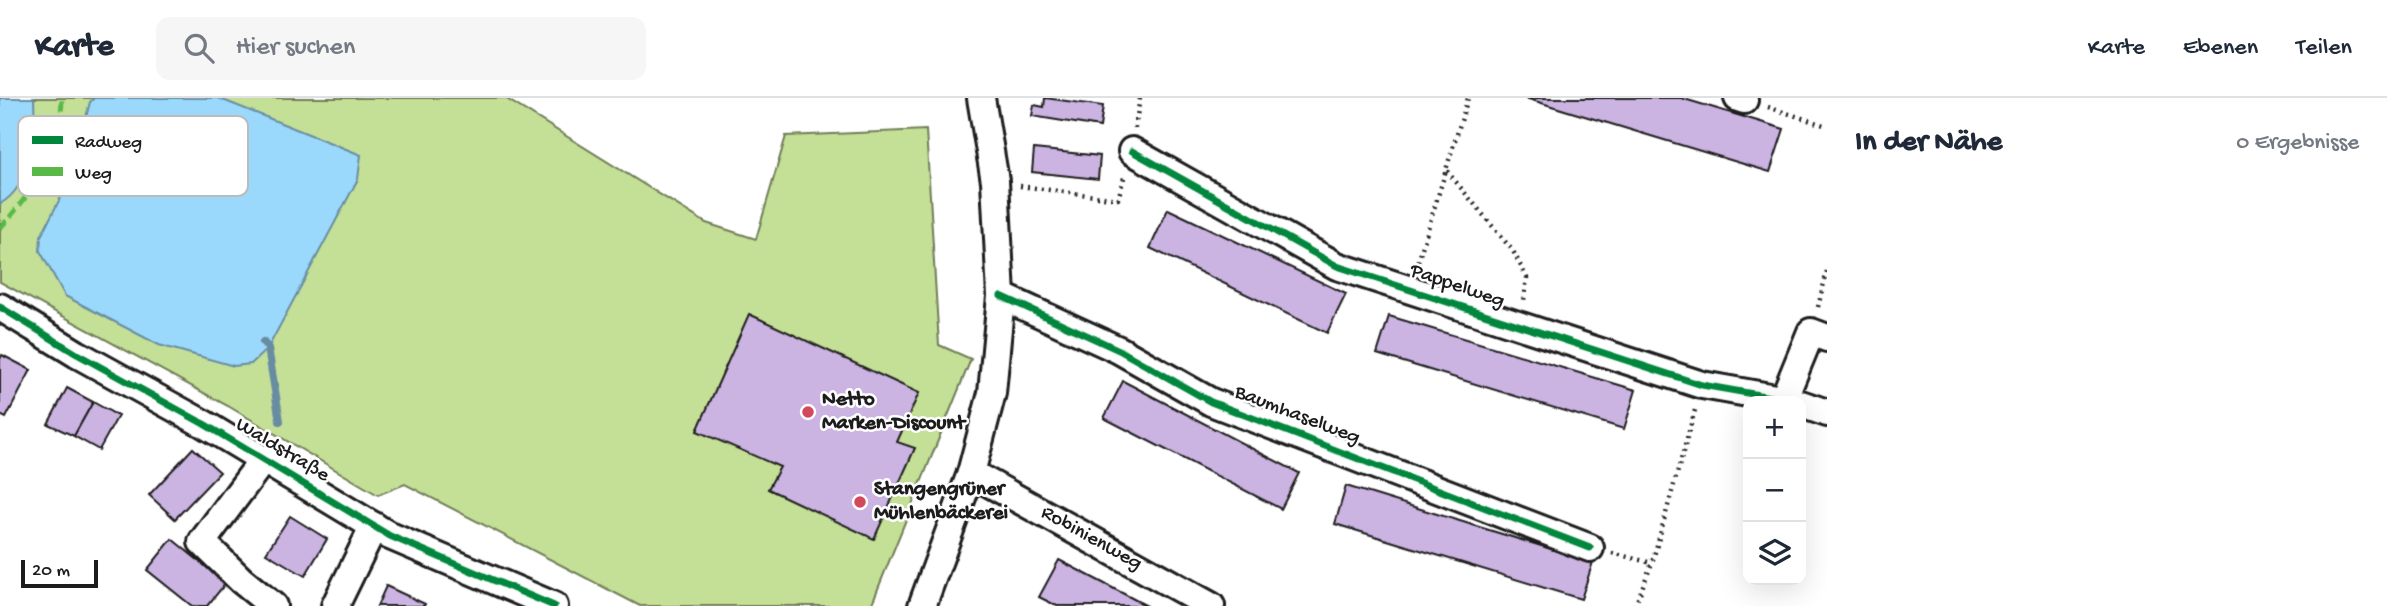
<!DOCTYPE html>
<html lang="de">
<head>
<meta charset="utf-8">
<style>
  :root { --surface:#fff; --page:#f6f6f7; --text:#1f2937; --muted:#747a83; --line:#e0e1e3 }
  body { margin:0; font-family:"Gochi Hand",sans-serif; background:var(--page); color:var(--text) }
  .controls { position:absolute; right:21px; bottom:21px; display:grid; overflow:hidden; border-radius:14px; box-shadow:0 7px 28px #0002 }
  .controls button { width:63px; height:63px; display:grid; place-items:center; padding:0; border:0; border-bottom:2px solid var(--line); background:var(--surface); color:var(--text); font:35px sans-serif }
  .scale { position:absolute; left:21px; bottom:18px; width:77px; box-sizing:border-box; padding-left:7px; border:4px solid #1c1c1c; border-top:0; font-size:19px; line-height:24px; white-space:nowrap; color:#1c1c1c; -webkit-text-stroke:5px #fff; paint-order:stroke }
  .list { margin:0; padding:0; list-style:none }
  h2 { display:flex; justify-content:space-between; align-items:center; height:91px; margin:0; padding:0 28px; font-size:30px }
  h2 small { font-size:23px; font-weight:400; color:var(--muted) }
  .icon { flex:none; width:38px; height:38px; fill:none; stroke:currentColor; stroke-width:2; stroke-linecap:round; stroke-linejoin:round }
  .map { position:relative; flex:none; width:1827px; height:508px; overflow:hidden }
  header { display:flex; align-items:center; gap:42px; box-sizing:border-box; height:98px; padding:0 35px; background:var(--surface); border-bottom:2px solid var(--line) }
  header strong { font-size:33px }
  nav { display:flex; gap:38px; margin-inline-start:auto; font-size:24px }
  .search { width:490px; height:63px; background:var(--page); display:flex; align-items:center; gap:18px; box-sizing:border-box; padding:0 24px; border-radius:14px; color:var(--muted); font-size:26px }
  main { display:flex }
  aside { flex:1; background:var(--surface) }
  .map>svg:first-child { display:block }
</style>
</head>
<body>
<header>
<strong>Karte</strong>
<div class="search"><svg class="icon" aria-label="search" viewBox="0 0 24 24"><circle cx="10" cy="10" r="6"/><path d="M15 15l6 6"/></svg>Hier suchen</div>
<nav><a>Karte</a><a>Ebenen</a><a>Teilen</a></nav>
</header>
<main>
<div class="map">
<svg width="1827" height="508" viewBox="0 0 1827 508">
  <rect width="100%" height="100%" fill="#fff"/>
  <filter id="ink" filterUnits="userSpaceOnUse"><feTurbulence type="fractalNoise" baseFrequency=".0143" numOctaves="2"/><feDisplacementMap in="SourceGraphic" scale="14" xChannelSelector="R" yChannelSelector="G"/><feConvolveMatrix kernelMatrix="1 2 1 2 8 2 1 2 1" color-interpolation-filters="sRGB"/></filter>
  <g filter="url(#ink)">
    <!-- green -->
    <polygon fill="#c4df96" stroke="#707e59" stroke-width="2" points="0,0 505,0 706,125 756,141 786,38 926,32 939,247 971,261 871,508 640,508 405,386 378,397 228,308 0,184"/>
    <!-- water -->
    <g fill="#9bd9fc" stroke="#688da2" stroke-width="2">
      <path d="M0,0h34c2,34 -1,87 -34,106z"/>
      <polygon points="94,0 218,0 361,57 358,81 268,250 251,266 234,268 159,247 65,198 40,153 41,138 70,81 90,4"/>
    </g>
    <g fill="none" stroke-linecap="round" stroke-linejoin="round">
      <!-- stream -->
      <polyline stroke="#688da2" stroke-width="8" points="263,244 268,250 280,323"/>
    </g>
    <!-- building -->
    <g fill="#cbb3e2" stroke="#1c1c1c" stroke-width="2">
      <polygon points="1045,0 1103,8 1100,29 1032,18 1034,7 1044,9"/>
      <polygon points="1525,0 1681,0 1784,31 1770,74"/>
      <polygon points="1034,51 1100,58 1098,81 1032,74"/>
      <polygon points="1168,111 1346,196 1327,235 1150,150"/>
      <polygon points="749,216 919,295 897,344 915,350 874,441 768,391 780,369 697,333"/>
      <polygon points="1389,218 1636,292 1624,331 1377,256"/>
      <polygon points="2,257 31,272 6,320 0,317 0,261"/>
      <polygon points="1123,283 1299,375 1281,411 1104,320"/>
      <polygon points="67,290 93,304 74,338 48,326"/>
      <polygon points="93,304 118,318 99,352 74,338"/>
      <polygon points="193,350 220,374 175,421 149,397"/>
      <polygon points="1346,388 1593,464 1581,501 1335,426"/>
      <polygon points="290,418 327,441 305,478 266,455"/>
      <polygon points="172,441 226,485 207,508 192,508 147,472"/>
      <polygon points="1059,462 1147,508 1057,508 1039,499"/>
      <polygon points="386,488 425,506 424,508 377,508"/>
    </g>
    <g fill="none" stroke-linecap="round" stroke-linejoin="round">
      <defs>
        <g id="minor">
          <polyline points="1738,0 1744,2"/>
          <polyline points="1132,53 1337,168 1702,287 1793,303"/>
          <polyline points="1001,198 1119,252 1211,304 1590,450"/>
          <polyline points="0,209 77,256 204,326 390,438 554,508"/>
          <polyline points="1784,300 1811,234 1827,240"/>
          <polyline points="1801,306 1827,315"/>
          <polyline points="263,362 202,444 241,482 273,508"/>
          <polyline points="971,375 1211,508"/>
          <polyline points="335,508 374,428"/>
          <polyline points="922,508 971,375 992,295 1001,198 995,83 981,0"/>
        </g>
      </defs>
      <!-- minor casing -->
      <use href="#minor" stroke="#1c1c1c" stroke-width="32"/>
      <!-- path -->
      <g stroke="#1c1c1c" stroke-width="4.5" stroke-dasharray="2 5" stroke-linecap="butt">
        <polyline points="1768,9 1827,28"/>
        <polyline points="1135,30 1140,0"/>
        <polyline points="1447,73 1513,153 1527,180 1524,202"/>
        <polyline points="1020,88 1118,101 1125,76"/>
        <polyline points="1416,170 1468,0"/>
        <polyline points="1818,209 1827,173"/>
        <polyline points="1612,455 1652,465"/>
        <polyline points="1635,508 1652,465 1695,312"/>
      </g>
      <!-- minor -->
      <use href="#minor" stroke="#fff" stroke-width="26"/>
      <!-- quiet -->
      <path stroke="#58b947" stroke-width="5" stroke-dasharray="10 5" stroke-linecap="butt" d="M0,130c34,-37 61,-78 62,-130"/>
      <defs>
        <g id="cycleway">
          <polyline points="1132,53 1337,168 1702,287 1793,303"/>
          <polyline points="1001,198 1119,252 1211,304 1590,450"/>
          <polyline points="0,209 77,256 204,326 390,438 554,508"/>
        </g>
      </defs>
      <!-- cycleway casing -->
      <use href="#cycleway" stroke="#fff" stroke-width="11"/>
      <!-- cycleway -->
      <use href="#cycleway" stroke="#00873e" stroke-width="7"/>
    </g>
  </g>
  <!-- markers -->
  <g fill="#d1495b" stroke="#fff" stroke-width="2.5">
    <circle cx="808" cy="314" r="7"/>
    <circle cx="860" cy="404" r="7"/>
  </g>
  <g text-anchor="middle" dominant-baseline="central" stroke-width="5" stroke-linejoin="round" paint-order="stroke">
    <!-- street labels -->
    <g font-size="21" fill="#1c1c1c" stroke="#fff">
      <text transform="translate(1457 189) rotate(19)">Pappelweg</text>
      <text transform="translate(1297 318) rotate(21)">Baumhaselweg</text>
      <text transform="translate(282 353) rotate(31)">Waldstraße</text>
      <text transform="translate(1091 441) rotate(29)">Robinienweg</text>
    </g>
    <!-- poi labels -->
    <g font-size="21" font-weight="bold" fill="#1c1c1c" stroke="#fff" text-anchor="start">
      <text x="822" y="302">Netto<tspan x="822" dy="24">Marken-Discount</tspan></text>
      <text x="874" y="392">Stangengrüner<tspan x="874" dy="24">Mühlenbäckerei</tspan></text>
    </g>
  </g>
  <!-- legend -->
  <rect x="18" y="18" width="230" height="80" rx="10" fill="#fff" stroke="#bbb" stroke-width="2"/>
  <rect x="32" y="38" width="31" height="8" fill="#00873e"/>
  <rect x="32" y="69" width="31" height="9" fill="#58b947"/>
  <g font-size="19" fill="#1c1c1c">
    <text x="75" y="49">Radweg</text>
    <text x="75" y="80">Weg</text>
  </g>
</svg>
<div class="controls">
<button>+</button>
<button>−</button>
<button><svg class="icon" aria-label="layers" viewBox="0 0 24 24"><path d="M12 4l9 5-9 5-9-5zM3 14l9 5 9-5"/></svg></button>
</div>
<div class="scale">20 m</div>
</div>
<aside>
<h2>In der Nähe<small>0 Ergebnisse</small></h2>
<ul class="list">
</ul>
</aside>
</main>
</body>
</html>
